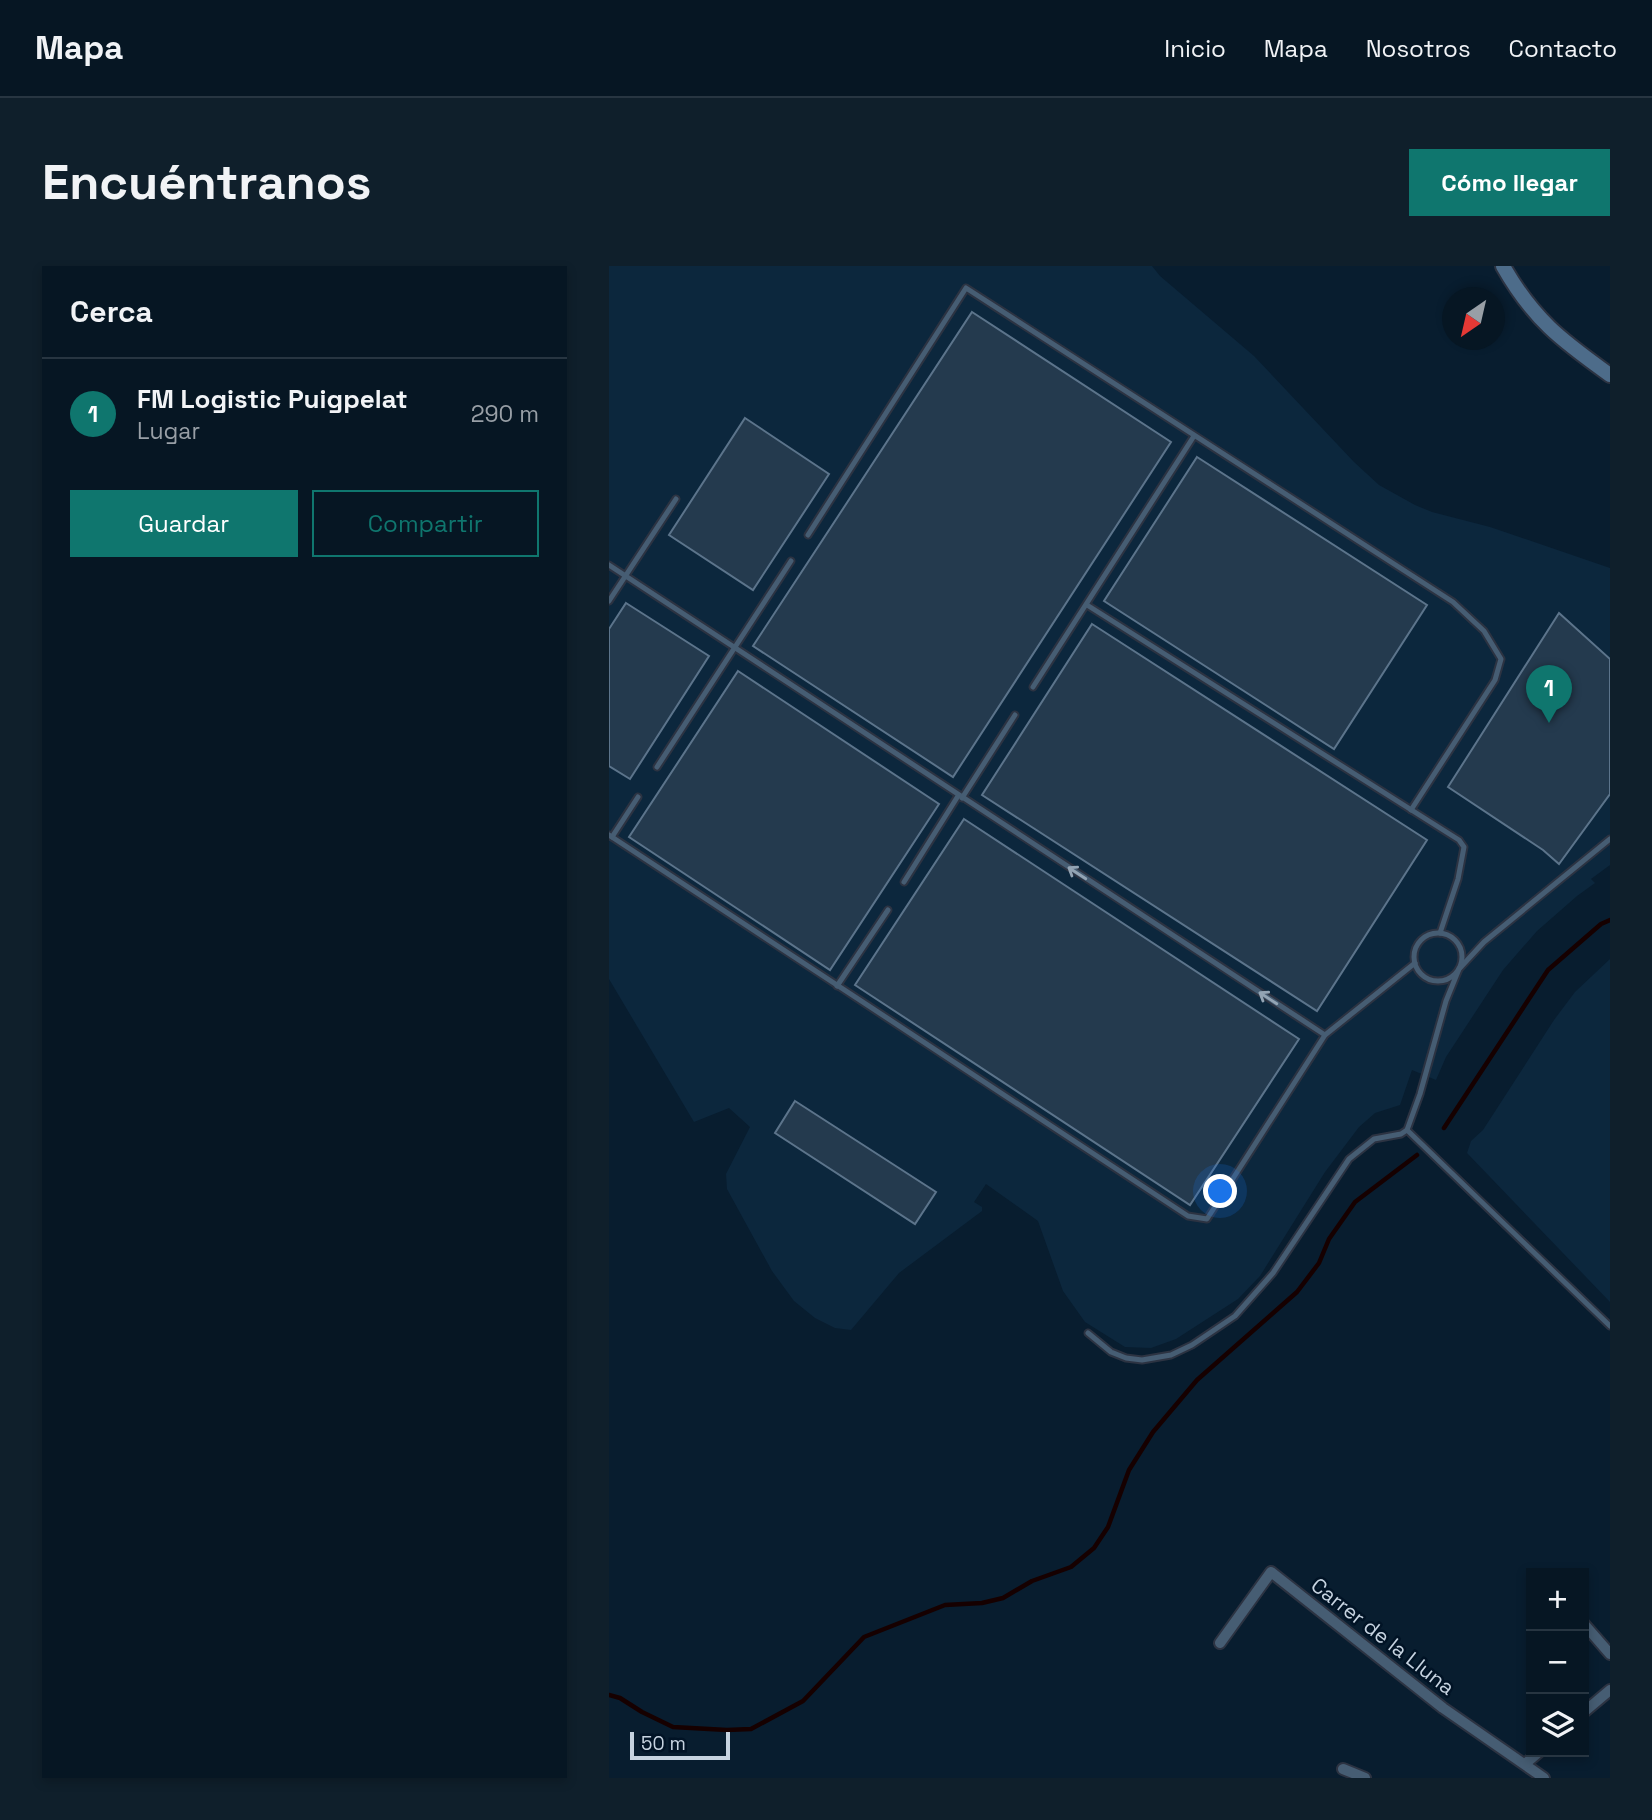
<!DOCTYPE html>
<html lang="es">
<head>
<meta charset="utf-8">
<style>
  :root { --surface:#061623; --page:#0f1f2b; --text:#f1f3f6; --muted:#989fa6; --line:#273541; --accent:#0f766e }
  body { margin:0; font-family:"Space Grotesk",sans-serif; background:var(--page); color:var(--text) }
  .controls { position:absolute; right:21px; bottom:21px; display:grid; overflow:hidden; border-radius:0px; box-shadow:0 4px 10px #0003 }
  .controls button { width:63px; height:63px; display:grid; place-items:center; padding:0; border:0; border-bottom:2px solid var(--line); background:var(--surface); color:var(--text); font:35px sans-serif }
  .compass { position:absolute; left:833px; top:21px; width:63px; height:63px; border-radius:50%; background:var(--surface); box-shadow:0 4px 10px #0003; rotate:214deg }
  .scale { position:absolute; left:21px; bottom:18px; width:100px; box-sizing:border-box; padding-left:7px; border:4px solid #c6d3e0; border-top:0; font-size:19px; line-height:24px; white-space:nowrap; color:#c6d3e0; -webkit-text-stroke:5px #011325; paint-order:stroke }
  .you { position:absolute; left:612px; top:926px; width:24px; height:24px; margin:-18px; border:5px solid #fff; border-radius:50%; background:#1a73e8; box-shadow:0 0 0 10px #1a73e833 }
  .badge { display:grid; place-items:center; width:46px; height:46px; border-radius:50%; background:var(--accent); color:#fff; font-size:23px; font-weight:700 }
  .pin { position:absolute; translate:-50% -58px; filter:drop-shadow(0 2px 4px #0008) }
  .pin::after { content:''; position:absolute; top:37px; width:24px; height:21px; background:inherit; clip-path:polygon(0 0,100% 0,50% 100%) }
  .list { margin:0; padding:0; list-style:none }
  h2 { display:flex; justify-content:space-between; align-items:center; height:91px; margin:0; padding:0 28px; font-size:30px }
  h2 small { font-size:23px; font-weight:400; color:var(--muted) }
  .list li { display:grid; grid-template-columns:46px 1fr auto; gap:21px; align-items:center; box-sizing:border-box; height:112px; padding:0 28px; border-top:2px solid var(--line) }
  .list b { display:block; font-size:26px; white-space:nowrap }
  .list p { margin:0; font-size:23px; white-space:nowrap; color:var(--muted) }
  .list em { font-size:23px; font-style:normal; color:var(--muted) }
  .actions { display:flex; gap:14px; padding:21px 28px }
  .actions a { flex:1; padding:16px 0; border:2px solid var(--accent); border-radius:0px; text-align:center; font-size:24px; color:var(--accent) }
  .actions .main { background:var(--accent); color:#fff }
  .icon { flex:none; width:38px; height:38px; fill:none; stroke:currentColor; stroke-width:2; stroke-linecap:round; stroke-linejoin:round }
  .map { position:relative; flex:none; width:1001px; height:1512px; overflow:hidden; border-radius:0px }
  header { display:flex; align-items:center; gap:42px; box-sizing:border-box; height:98px; padding:0 35px; background:var(--surface); border-bottom:2px solid var(--line) }
  header strong { font-size:33px }
  nav { display:flex; gap:38px; margin-inline-start:auto; font-size:24px }
  .intro { display:flex; align-items:center; justify-content:space-between; box-sizing:border-box; height:168px; padding:0 42px }
  h1 { margin:0; font-size:49px }
  .button { padding:18px 32px; border-radius:0px; background:var(--accent); color:#fff; font-size:24px; font-weight:700 }
  main { display:flex; gap:42px; padding:0 42px }
  aside { flex:1; background:var(--surface); border-radius:0px; box-shadow:0 4px 10px #0003 }
  .map>svg:first-child { display:block }
</style>
</head>
<body>
<header>
<strong>Mapa</strong>
<nav><a>Inicio</a><a>Mapa</a><a>Nosotros</a><a>Contacto</a></nav>
</header>
<div class="intro"><h1>Encuéntranos</h1><a class="button">Cómo llegar</a></div>
<main>
<aside>
<h2>Cerca<small></small></h2>
<ul class="list">
<li><span class="badge">1</span><div><b>FM Logistic Puigpelat</b><p>Lugar</p></div><em>290 m</em></li>
</ul>
<div class="actions"><a class="main">Guardar</a><a>Compartir</a></div>
</aside>
<div class="map">
<svg width="1001" height="1512" viewBox="0 0 1001 1512">
  <rect width="100%" height="100%" fill="#081d2f"/>
  <!-- built -->
  <g fill="#0c273d">
    <polygon points="0,0 543,0 551,10 645,90 745,196 770,219 806,239 823,246 881,261 1001,302 1001,599 982,613 986,617 968,630 928,665 894,704 837,791 827,814 803,804 791,839 766,847 750,861 716,906 651,1010 629,1033 567,1073 542,1082 516,1081 476,1056 454,1025 429,955 377,918 365,936 373,941 373,945 290,1007 242,1064 226,1062 206,1052 185,1035 163,1005 118,923 117,908 141,861 120,842 85,856 0,713"/>
    <polygon points="1001,693 1001,1036 858,887 862,875 874,864 945,754 966,726"/>
  </g>
  <g fill="none" stroke-linecap="round" stroke-linejoin="round">
    <!-- stream -->
    <g stroke="#160000" stroke-width="4.5">
      <polyline points="835,862 939,704 992,658 1001,654"/>
      <polyline points="0,1429 11,1432 33,1446 64,1461 118,1464 142,1463 194,1435 255,1371 336,1339 373,1337 394,1332 423,1315 462,1301 485,1282 499,1261 520,1204 544,1166 588,1114 688,1026 710,997 720,973 746,936 808,889"/>
    </g>
  </g>
  <!-- building -->
  <g fill="#243a4e" stroke="#5c748b" stroke-width="2">
    <polygon points="363,46 562,176 344,511 144,380"/>
    <polygon points="136,152 220,208 144,324 60,269"/>
    <polygon points="588,191 818,339 725,483 495,335"/>
    <polygon points="17,337 100,390 21,513 0,500 0,363"/>
    <polygon points="950,347 1001,393 1001,528 950,598 934,584 839,521"/>
    <polygon points="483,358 818,574 708,745 373,529"/>
    <polygon points="129,405 330,538 221,704 20,571"/>
    <polygon points="355,553 690,773 581,939 246,719"/>
    <polygon points="186,835 327,926 306,958 166,867"/>
  </g>
  <g fill="none" stroke-linecap="round" stroke-linejoin="round">
    <defs>
      <g id="lane">
        <polyline points="199,269 357,22 844,336 875,365 892,393 886,414 802,544"/>
        <polyline points="0,299 716,769"/>
        <polyline points="0,335 67,233"/>
        <polyline points="478,339 850,574 855,581 849,613 831,667"/>
        <polyline points="424,421 585,170"/>
        <polyline points="48,501 182,295"/>
        <polyline points="353,532 406,449"/>
        <polyline points="0,569 579,950 598,953 716,769 806,697"/>
        <polyline points="3,571 29,531"/>
        <polyline points="295,616 349,530"/>
        <circle cx="829" cy="691" r="24"/>
        <polyline points="228,720 279,644"/>
        <polyline points="798,864 1001,1060"/>
        <polyline points="479,1067 502,1086 517,1092 533,1094 562,1089 583,1079 626,1050 664,1007 740,893 765,873 792,868 798,864 811,828 837,735 850,703 875,676 1001,573"/>
      </g>
      <g id="street">
        <polyline points="975,1358 1001,1388"/>
        <polyline points="611,1377 662,1306 834,1442 935,1512"/>
        <polyline points="975,1446 1001,1424"/>
        <polyline points="916,1498 930,1486"/>
        <polyline points="734,1503 756,1512"/>
      </g>
      <path id="secondary" d="M894,0c30,53 58,74 107,109"/>
    </defs>
    <!-- lane casing -->
    <use href="#lane" stroke="#2c3342" stroke-width="9"/>
    <!-- street casing -->
    <use href="#street" stroke="#2c3342" stroke-width="14"/>
    <!-- secondary casing -->
    <use href="#secondary" stroke="#2c3342" stroke-width="18"/>
    <!-- lane -->
    <use href="#lane" stroke="#465d73" stroke-width="5"/>
    <!-- street -->
    <use href="#street" stroke="#465d73" stroke-width="10"/>
    <!-- secondary -->
    <use href="#secondary" stroke="#4d6c8a" stroke-width="14"/>
  </g>
  <!-- one-way arrows -->
  <defs><path id="oneway-shaft" d="M-6 0H5M1.5-3L5.5 0L1.5 3" fill="none" stroke-width="1.6" stroke-linecap="round" stroke-linejoin="round" transform="scale(1.75)"/></defs>
  <g stroke="#93a4b4">
    <use href="#oneway-shaft" transform="translate(468 607) rotate(-147)"/>
    <use href="#oneway-shaft" transform="translate(659 732) rotate(-147)"/>
  </g>
  <g text-anchor="middle" dominant-baseline="central" stroke-width="5" stroke-linejoin="round" paint-order="stroke">
    <!-- street labels -->
    <g font-size="21" fill="#c6d3e0" stroke="#011325">
      <text transform="translate(774 1370) rotate(38)">Carrer de la Lluna</text>
    </g>
  </g>
</svg>
<div class="controls">
<button>+</button>
<button>−</button>
<button><svg class="icon" aria-label="layers" viewBox="0 0 24 24"><path d="M12 4l9 5-9 5-9-5zM3 14l9 5 9-5"/></svg></button>
</div>
<svg class="compass" viewBox="-18 -18 36 36"><path d="M0-13l5 13h-10z" fill="#e53935"/><path d="M0 13l5-13h-10z" fill="#989fa6"/></svg>
<div class="scale">50 m</div>
<div class="you"></div>
<div class="pin badge" style="left:940px;top:457px">1</div>
</div>
</main>
</body>
</html>
